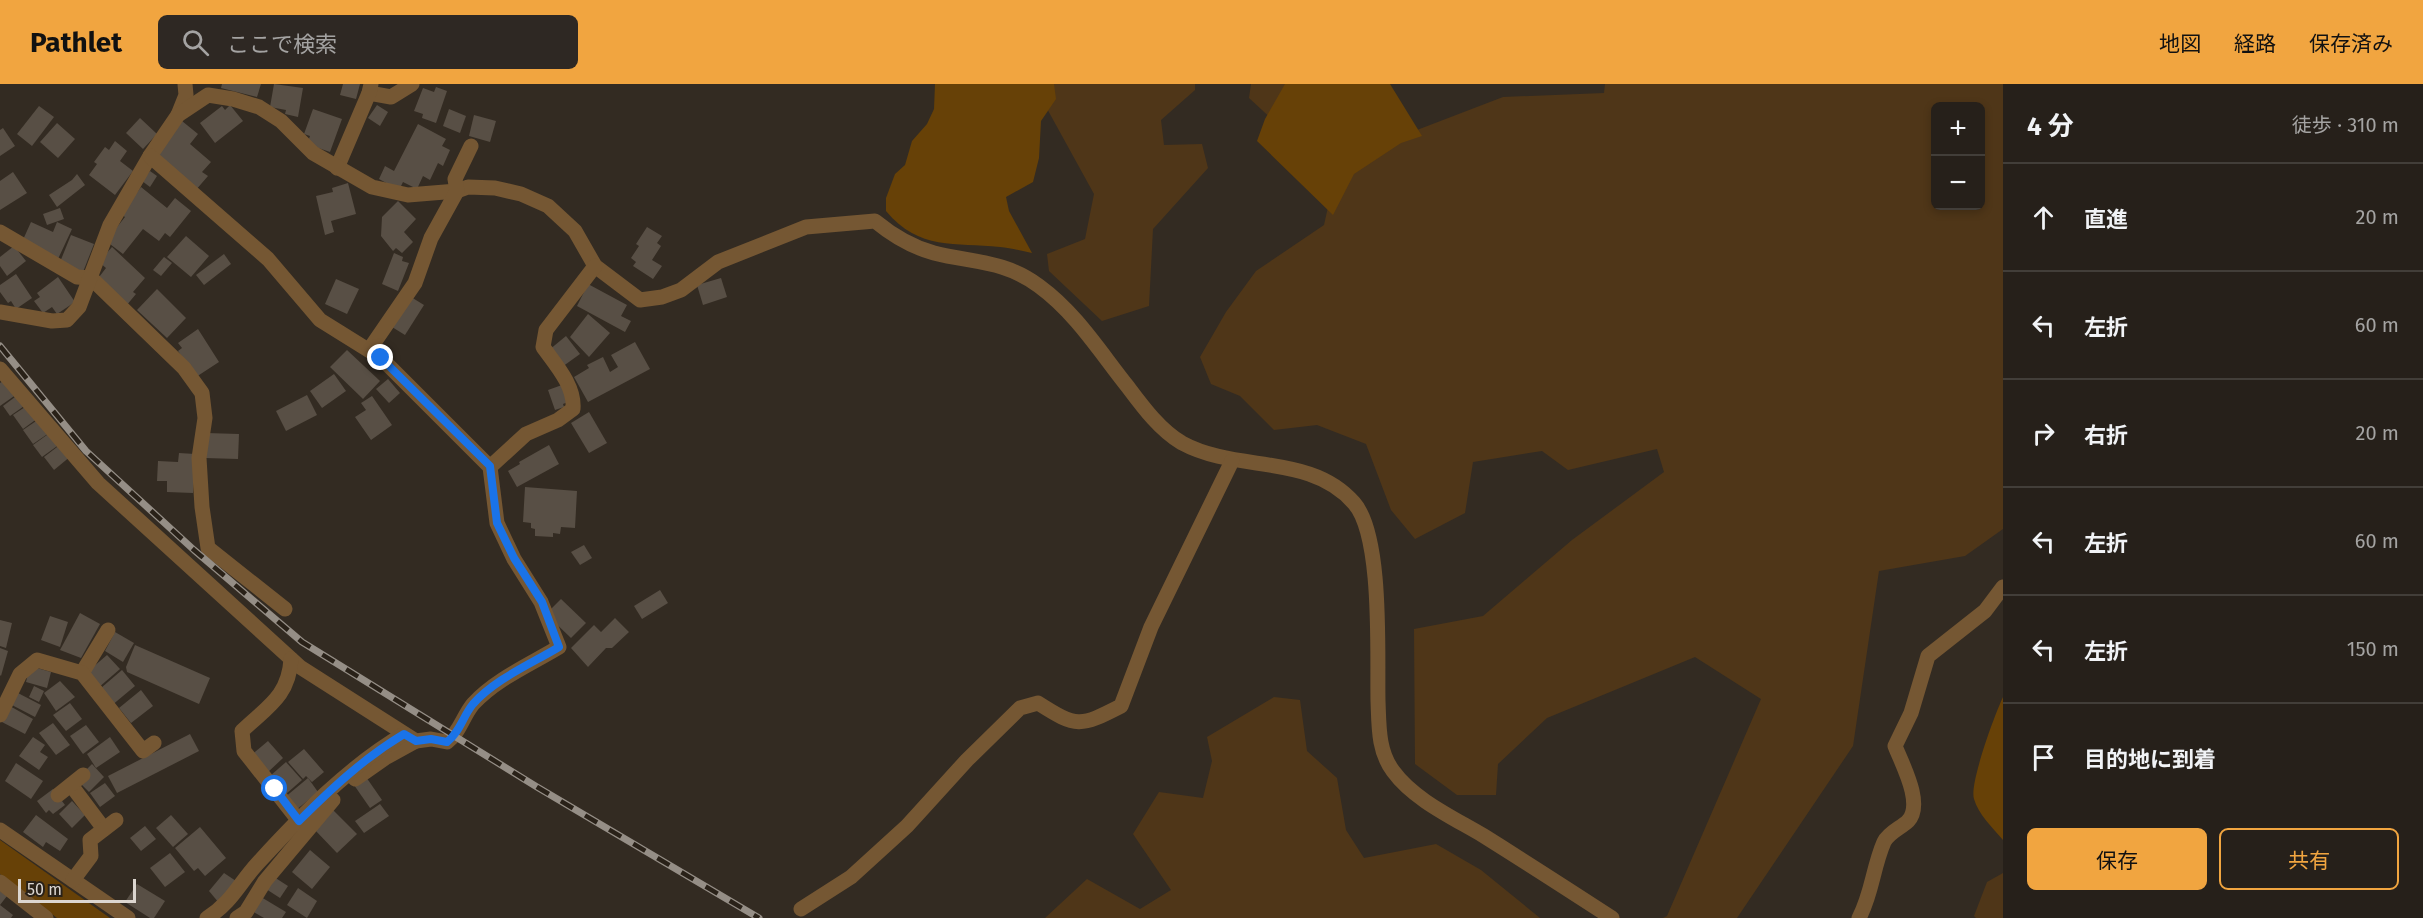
<!DOCTYPE html>
<html lang="ja">
<head>
<meta charset="utf-8">
<style>
  :root { --surface:#26201a; --page:#2e2823; --text:#f1f3f6; --muted:#a4a3a2; --line:#423e39; --accent:#f1a540 }
  body { margin:0; font-family:"Fira Sans","Noto Sans JP",sans-serif; background:var(--page); color:var(--text) }
  .controls { position:absolute; right:18px; top:18px; display:grid; overflow:hidden; border-radius:9px; box-shadow:0 3px 9px #0003 }
  .controls button { width:54px; height:54px; display:grid; place-items:center; padding:0; border:0; border-bottom:2px solid var(--line); background:var(--surface); color:var(--text); font:30px sans-serif }
  .scale { position:absolute; left:18px; bottom:15px; width:118px; box-sizing:border-box; padding-left:6px; border:3px solid #dcd6d0; border-top:0; font-size:16px; line-height:21px; white-space:nowrap; color:#dcd6d0; -webkit-text-stroke:4px #292118; paint-order:stroke }
  .stop { position:absolute; width:18px; height:18px; margin:-14px; border:4px solid #1a73e8; border-radius:50%; background:#fff }
  .stop.end { background:#1a73e8; border-color:#fff; box-shadow:0 2px 6px #0008 }
  .list { margin:0; padding:0; list-style:none }
  h2 { display:flex; justify-content:space-between; align-items:center; height:78px; margin:0; padding:0 24px; font-size:26px }
  h2 small { font-size:20px; font-weight:400; color:var(--muted) }
  .list li { display:grid; grid-template-columns:39px 1fr auto; gap:18px; align-items:center; box-sizing:border-box; height:108px; padding:0 24px; border-top:2px solid var(--line) }
  .list b { display:block; font-size:22px; white-space:nowrap }
  .list em { font-size:20px; font-style:normal; color:var(--muted) }
  .actions { display:flex; gap:12px; padding:18px 24px }
  .actions a { flex:1; padding:14px 0; border:2px solid var(--accent); border-radius:9px; text-align:center; font-size:21px; color:var(--accent) }
  .actions .main { background:var(--accent); color:#111 }
  .icon { flex:none; width:33px; height:33px; fill:none; stroke:currentColor; stroke-width:2; stroke-linecap:round; stroke-linejoin:round }
  .map { position:relative; flex:none; width:2003px; height:834px; overflow:hidden }
  header { display:flex; align-items:center; gap:36px; box-sizing:border-box; height:84px; padding:0 30px; background:var(--accent); color:#111 }
  header strong { font-size:28px }
  nav { display:flex; gap:33px; margin-inline-start:auto; font-size:21px }
  .search { width:420px; height:54px; background:var(--page); display:flex; align-items:center; gap:15px; box-sizing:border-box; padding:0 21px; border-radius:9px; color:var(--muted); font-size:22px }
  main { display:flex }
  aside { flex:1; background:var(--surface) }
  .map>svg:first-child { display:block }
</style>
</head>
<body>
<header>
<strong>Pathlet</strong>
<div class="search"><svg class="icon" aria-label="search" viewBox="0 0 24 24"><circle cx="10" cy="10" r="6"/><path d="M15 15l6 6"/></svg>ここで検索</div>
<nav><a>地図</a><a>経路</a><a>保存済み</a></nav>
</header>
<main>
<div class="map">
<svg width="2003" height="834" viewBox="0 0 2003 834">
  <rect width="100%" height="100%" fill="#332b22"/>
  <!-- green -->
  <g fill="#4f3618" fill-rule="evenodd">
    <polygon points="1041,0 1195,0 1195,6 1161,36 1164,61 1202,60 1208,84 1153,145 1149,222 1102,237 1049,187 1047,170 1085,155 1094,110 1045,21"/>
    <polygon points="1251,0 1373,0 1290,52 1249,14"/>
    <path d="M1605,0h398v445l-38,27 -86,15 -26,175 -116,172h-74l4,-2 94,-217 -66,-42 -148,61 -49,46 -2,31h-39l-42,-31 -1,-135 69,-13 89,-76 92,-68 -7,-23 -89,21 -26,-19 -69,11 -8,51 -50,26 -24,-29 -25,-66 -49,-19 -43,5 -34,-34 -29,-12 -11,-27 26,-45 30,-41 68,-46 8,-36 25,-36 146,-56 101,-4zM1936,22h44v100h-44z"/>
    <polygon points="1274,613 1300,616 1307,667 1337,694 1346,746 1364,774 1436,760 1481,786 1540,834 1045,834 1087,795 1140,825 1171,806 1133,750 1159,708 1203,714 1212,677 1207,653"/>
    <polygon points="2003,789 2003,834 1976,834 1974,832 1987,798"/>
  </g>
  <!-- water -->
  <g fill="#674107">
    <path d="M935,0h119l2,15 -15,22 -2,37 -6,24 -27,15 3,14 23,42c-10,-2 -21,-5 -32,-6 -45,-5 -81,4 -114,-36v-13l9,-24 10,-9 7,-24 15,-17 7,-15z"/>
    <polygon points="1285,0 1390,0 1422,52 1401,59 1354,90 1333,131 1257,57 1265,35"/>
    <path d="M2003,613v143c-10,-12 -25,-26 -29,-41 -5,-15 21,-85 29,-102z"/>
    <polygon points="0,756 110,834 57,834 0,790"/>
  </g>
  <!-- building -->
  <g fill="#584f45">
    <polygon points="222,0 261,0 257,13 221,4"/>
    <polygon points="274,0 303,4 298,33 285,30 286,26 270,23"/>
    <polygon points="343,0 360,0 356,15 340,11"/>
    <polygon points="436,3 447,7 436,39 422,34 423,30 414,27 423,4 434,8"/>
    <polygon points="230,21 243,37 215,59 200,39 222,22 225,26"/>
    <polygon points="377,21 388,28 380,42 368,34"/>
    <polygon points="39,22 54,33 32,62 17,50"/>
    <polygon points="313,25 342,35 330,68 307,60 310,52 304,50"/>
    <polygon points="449,25 466,32 460,49 443,42"/>
    <polygon points="474,31 496,37 490,58 469,52"/>
    <polygon points="140,34 157,50 143,65 126,49"/>
    <polygon points="182,37 198,50 190,60 211,78 202,88 208,92 195,107 153,72"/>
    <polygon points="57,39 75,55 58,74 40,58"/>
    <polygon points="418,40 446,55 442,62 450,66 443,82 438,79 430,96 423,92 417,105 403,98 399,106 379,95 385,82 394,87"/>
    <polygon points="3,44 15,62 0,72 0,46"/>
    <polygon points="115,57 127,67 120,77 133,87 115,111 89,91 97,80 94,78 105,63 109,66"/>
    <polygon points="150,87 157,92 150,103 142,97"/>
    <polygon points="13,88 27,109 0,126 0,97"/>
    <polygon points="77,90 85,101 57,123 49,111 72,96"/>
    <polygon points="348,99 356,130 331,137 334,148 325,151 316,112 333,108 332,104"/>
    <polygon points="141,103 167,124 175,114 191,127 170,153 165,149 159,157 143,145 123,170 106,157 125,133 121,130"/>
    <polygon points="398,117 416,135 404,148 413,158 402,169 396,164 393,167 381,152 382,133"/>
    <polygon points="60,124 64,135 47,141 43,130"/>
    <polygon points="31,138 53,148 57,138 72,145 58,175 22,158"/>
    <polygon points="647,143 662,152 657,159 661,162 652,176 662,182 653,195 633,182 636,178 631,174 639,162 636,160"/>
    <polygon points="71,151 94,160 83,188 60,178"/>
    <polygon points="186,152 209,172 191,193 167,173"/>
    <polygon points="14,162 26,177 7,192 0,182 0,173"/>
    <polygon points="112,163 145,194 133,208 136,210 126,222 96,197 106,184 99,178"/>
    <polygon points="394,169 403,173 402,177 409,179 398,207 382,200"/>
    <polygon points="224,170 231,180 204,201 196,191"/>
    <polygon points="164,173 172,179 161,192 153,186"/>
    <polygon points="16,190 32,214 16,225 11,217 8,219 0,208 0,201"/>
    <polygon points="58,193 75,218 57,230 52,223 43,229 34,217 40,213 37,209"/>
    <polygon points="721,194 727,213 703,221 697,201"/>
    <polygon points="336,195 359,205 347,230 325,220"/>
    <polygon points="588,200 627,221 621,232 631,237 625,248 577,222"/>
    <polygon points="157,205 186,234 167,254 137,226"/>
    <polygon points="411,213 424,221 405,251 392,243"/>
    <polygon points="588,230 610,249 589,273 570,253"/>
    <polygon points="198,245 219,278 196,293 178,267 182,264 178,259"/>
    <polygon points="566,252 580,270 562,283 549,266"/>
    <polygon points="635,258 650,285 588,318 574,293 589,284 587,281 603,273 610,288 618,283 611,271"/>
    <polygon points="347,266 380,297 363,315 330,283"/>
    <polygon points="334,290 346,307 322,324 310,307"/>
    <polygon points="6,295 17,310 0,322 0,299"/>
    <polygon points="388,295 400,309 389,319 376,305"/>
    <polygon points="562,301 568,318 563,320 564,323 555,326 548,306"/>
    <polygon points="19,310 27,320 10,332 3,322"/>
    <polygon points="307,311 317,331 286,347 276,327"/>
    <polygon points="372,312 392,341 371,356 355,333 366,326 361,319"/>
    <polygon points="28,321 38,334 23,345 13,331"/>
    <polygon points="589,328 607,359 589,369 571,339"/>
    <polygon points="39,335 49,349 33,360 23,346"/>
    <polygon points="51,348 60,360 42,373 33,361"/>
    <polygon points="206,349 239,350 238,375 205,374"/>
    <polygon points="61,360 71,372 54,386 44,373"/>
    <polygon points="549,361 559,380 517,403 508,387 520,380 519,378"/>
    <polygon points="179,369 195,370 193,409 167,408 167,397 157,397 158,377 178,378"/>
    <polygon points="525,403 577,407 575,444 561,443 560,450 553,449 553,453 535,452 535,445 531,444 531,439 523,438"/>
    <polygon points="584,461 592,474 580,481 571,468"/>
    <polygon points="660,506 668,519 642,535 634,522"/>
    <polygon points="561,515 586,539 571,554 546,530"/>
    <polygon points="80,529 100,540 81,574 60,566"/>
    <polygon points="50,532 68,538 60,563 41,556"/>
    <polygon points="615,534 629,548 612,564 606,564 588,583 571,564 594,541 601,548"/>
    <polygon points="0,536 12,539 6,564 0,562"/>
    <polygon points="115,548 134,559 123,578 105,567"/>
    <polygon points="135,561 210,594 199,620 127,588 126,583"/>
    <polygon points="0,564 8,567 1,592 0,591"/>
    <polygon points="107,571 120,585 98,604 85,590"/>
    <polygon points="30,582 51,588 47,604 26,598"/>
    <polygon points="122,586 135,602 111,622 101,604"/>
    <polygon points="60,597 75,613 56,627 44,609"/>
    <polygon points="34,602 44,607 39,618 29,613"/>
    <polygon points="141,606 153,622 131,639 119,624"/>
    <polygon points="16,608 41,621 35,633 10,620"/>
    <polygon points="70,619 82,635 66,647 53,631"/>
    <polygon points="8,621 33,635 25,650 0,637"/>
    <polygon points="53,639 70,661 56,671 39,649"/>
    <polygon points="86,641 99,658 83,670 70,652"/>
    <polygon points="190,650 199,667 117,709 108,692"/>
    <polygon points="33,653 45,661 40,668 48,673 39,686 19,672"/>
    <polygon points="110,653 120,668 96,684 87,670"/>
    <polygon points="268,657 283,674 266,690 250,672"/>
    <polygon points="304,665 324,688 312,698 306,692 303,695 288,678"/>
    <polygon points="286,678 302,696 286,710 270,692"/>
    <polygon points="16,679 43,697 31,715 5,697"/>
    <polygon points="92,680 104,693 89,708 79,698 85,687"/>
    <polygon points="366,693 382,716 370,724 354,701"/>
    <polygon points="308,694 318,708 295,727 284,714"/>
    <polygon points="105,699 115,712 100,723 90,709"/>
    <polygon points="53,705 65,721 53,730 49,726 46,729 37,717"/>
    <polygon points="72,717 85,731 72,744 59,730"/>
    <polygon points="380,720 389,732 364,749 355,737"/>
    <polygon points="333,726 357,750 337,769 314,745"/>
    <polygon points="36,731 68,755 60,767 46,758 43,763 23,748"/>
    <polygon points="171,731 188,750 173,763 156,744"/>
    <polygon points="145,742 156,755 141,767 130,754"/>
    <polygon points="200,743 226,774 205,792 198,784 194,787 175,764"/>
    <polygon points="310,766 330,783 312,805 292,788"/>
    <polygon points="170,769 185,788 165,803 150,784"/>
    <polygon points="224,789 236,797 219,819 209,807"/>
    <polygon points="274,793 288,802 280,814 266,805"/>
    <polygon points="137,800 165,817 154,834 150,834 125,818"/>
    <polygon points="298,804 317,817 307,834 287,821"/>
    <polygon points="0,807 7,812 0,821 13,831 11,834 0,834"/>
    <polygon points="261,813 286,828 282,834 264,834 252,827"/>
  </g>
  <g fill="none" stroke-linecap="round" stroke-linejoin="round">
    <!-- street -->
    <g stroke="#755733" stroke-width="15">
      <polyline points="369,9 391,13 412,0"/>
      <polyline points="178,31 186,11 185,0"/>
      <polyline points="337,84 369,9 371,0"/>
      <polyline points="0,148 77,193 91,194 184,284 202,309 205,334 199,374 202,423 208,464 285,525"/>
      <path d="M0,228l52,9 15,-1 12,-13 31,-82 40,-69 28,-41 30,-20 25,4 26,8 22,14 32,32 59,34 36,8 49,-4 11,-4 27,1 26,6 27,12 27,25 20,35 45,34 22,-3 19,-7 37,-28 88,-35 69,-6c17,14 37,26 59,32 39,10 70,7 105,33 37,27 61,66 89,101 15,20 32,43 54,56 55,30 129,10 172,60 29,33 23,152 24,198 1,25 0,50 15,70 21,29 61,47 91,65 43,27 85,54 128,82"/>
      <polyline points="369,266 415,199 431,154 457,107 455,95 471,62"/>
      <path d="M0,285l98,114 202,184 116,74 15,-2 16,3c13,-10 16,-26 26,-38 23,-25 58,-40 86,-57l-18,-45 -27,-43 -17,-36 -7,-56 -109,-109 -61,-38 -52,-61 -118,-103"/>
      <path d="M490,383l36,-33 32,-14 15,-11c2,-23 -17,-44 -30,-62l3,-17 49,-64"/>
      <path d="M291,575c-2,37 -24,48 -49,72l2,20 55,70"/>
      <polyline points="82,589 108,546"/>
      <polyline points="0,631 20,590 37,576 82,589 143,667 154,659"/>
      <polyline points="355,695 385,674 416,657"/>
      <polyline points="71,701 104,745"/>
      <polyline points="58,711 83,691"/>
      <polyline points="0,746 128,834"/>
      <polyline points="73,796 91,772 90,756 116,736"/>
      <polyline points="0,798 46,834"/>
      <path d="M801,825l50,-32 56,-51 60,-66 53,-52 18,-5c39,25 42,24 83,3l30,-79 81,-166"/>
      <path d="M207,834c25,-16 31,-33 50,-54 44,-48 91,-97 147,-130"/>
      <polyline points="237,834 246,828 265,797 333,716"/>
      <path d="M1859,834c13,-24 14,-51 25,-76 5,-10 17,-14 24,-21 16,-17 -6,-57 -13,-75l16,-33 17,-57 57,-45 18,-24"/>
    </g>
    <defs>
      <polyline id="rail" points="0,262 86,367 194,466 302,558 537,703 759,834"/>
    </defs>
    <!-- rail casing -->
    <use href="#rail" stroke="#958e86" stroke-width="7"/>
    <!-- rail -->
    <use href="#rail" stroke="#292118" stroke-width="4.5" stroke-dasharray="14" stroke-linecap="butt"/>
  </g>
  <g fill="none" stroke-linecap="round" stroke-linejoin="round">
    <!-- route -->
    <path stroke="#1a73e8" stroke-width="8" d="M275,705l24,32c33,-33 65,-63 105,-87l12,7 15,-2 16,3c13,-10 16,-26 26,-38 22,-25 58,-40 86,-57l-17,-45 -28,-44 -17,-35 -7,-57 -109,-108"/>
  </g>
</svg>
<div class="controls">
<button>+</button>
<button>−</button>
</div>
<div class="scale">50 m</div>
<div class="stop" style="left:275px;top:705px"></div>
<div class="stop end" style="left:381px;top:274px"></div>
</div>
<aside>
<h2>4 分<small>徒歩 · 310 m</small></h2>
<ul class="list">
<li><svg class="icon" aria-label="ahead" viewBox="0 0 24 24"><path d="M12 20V5M6 11l6-6 6 6"/></svg><div><b>直進</b></div><em>20 m</em></li>
<li><svg class="icon" aria-label="left" viewBox="0 0 24 24"><path d="M17 20v-9H6M10 6l-5 5 5 5"/></svg><div><b>左折</b></div><em>60 m</em></li>
<li><svg class="icon" aria-label="right" viewBox="0 0 24 24"><path d="M7 20v-9h11M14 6l5 5-5 5"/></svg><div><b>右折</b></div><em>20 m</em></li>
<li><svg class="icon" aria-label="left" viewBox="0 0 24 24"><path d="M17 20v-9H6M10 6l-5 5 5 5"/></svg><div><b>左折</b></div><em>60 m</em></li>
<li><svg class="icon" aria-label="left" viewBox="0 0 24 24"><path d="M17 20v-9H6M10 6l-5 5 5 5"/></svg><div><b>左折</b></div><em>150 m</em></li>
<li><svg class="icon" aria-label="arrive" viewBox="0 0 24 24"><path d="M6 21V4h12l-3 4 3 4H6"/></svg><div><b>目的地に到着</b></div></li>
</ul>
<div class="actions"><a class="main">保存</a><a>共有</a></div>
</aside>
</main>
</body>
</html>
